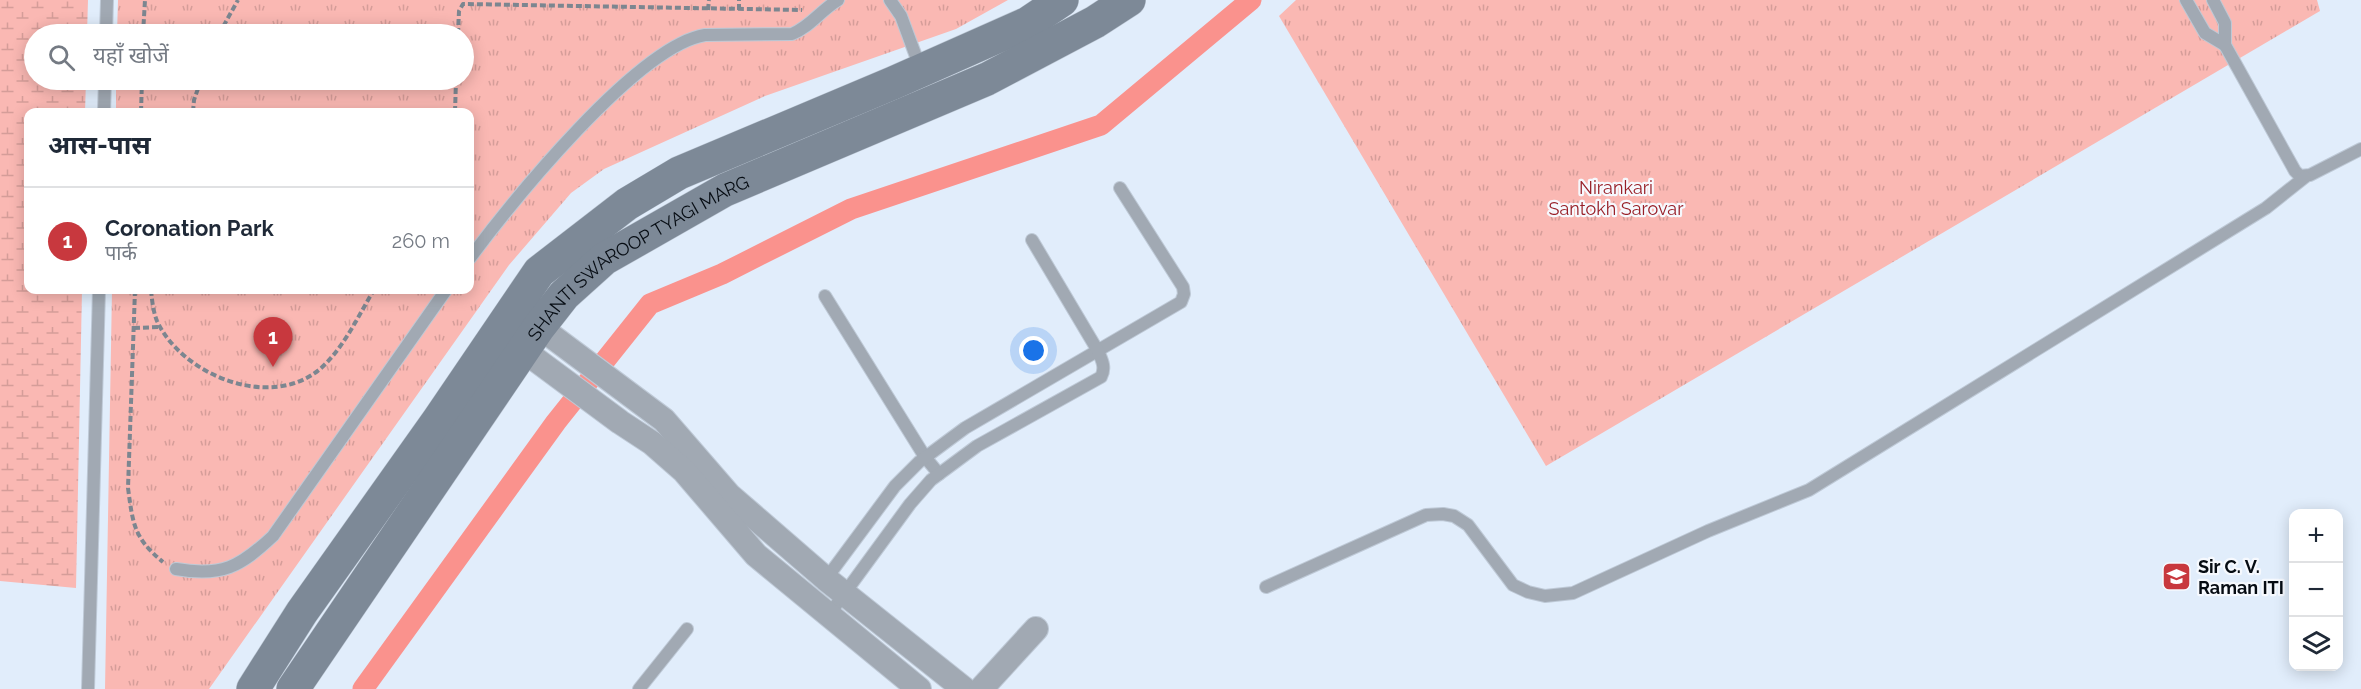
<!DOCTYPE html>
<html lang="hi">
<head>
<meta charset="utf-8">
<style>
  :root { --surface:#fff; --page:#f6f6f7; --text:#1f2937; --muted:#747a83; --line:#e0e1e3; --accent:#c8383e }
  body { margin:0; font-family:Raleway,"Noto Sans Devanagari",sans-serif; background:var(--page); color:var(--text) }
  .controls { position:absolute; right:18px; bottom:18px; display:grid; overflow:hidden; border-radius:12px; box-shadow:0 3px 15px #0003 }
  .controls button { width:54px; height:54px; display:grid; place-items:center; padding:0; border:0; border-bottom:2px solid var(--line); background:var(--surface); color:var(--text); font:30px sans-serif }
  .you { position:absolute; left:1034px; top:351px; width:21px; height:21px; margin:-15px; border:4px solid #fff; border-radius:50%; background:#1a73e8; box-shadow:0 0 0 9px #1a73e833 }
  .badge { display:grid; place-items:center; width:39px; height:39px; border-radius:50%; background:var(--accent); color:#fff; font-size:20px; font-weight:700 }
  .pin { position:absolute; translate:-50% -50px; filter:drop-shadow(0 2px 3px #0008) }
  .pin::after { content:''; position:absolute; top:32px; width:21px; height:18px; background:inherit; clip-path:polygon(0 0,100% 0,50% 100%) }
  .list { margin:0; padding:0; list-style:none }
  h2 { display:flex; justify-content:space-between; align-items:center; height:78px; margin:0; padding:0 24px; font-size:26px }
  h2 small { font-size:20px; font-weight:400; color:var(--muted) }
  .list li { display:grid; grid-template-columns:39px 1fr auto; gap:18px; align-items:center; box-sizing:border-box; height:108px; padding:0 24px; border-top:2px solid var(--line) }
  .list b { display:block; font-size:22px; white-space:nowrap }
  .list p { margin:0; font-size:20px; white-space:nowrap; color:var(--muted) }
  .list em { font-size:20px; font-style:normal; color:var(--muted) }
  .icon { flex:none; width:33px; height:33px; fill:none; stroke:currentColor; stroke-width:2; stroke-linecap:round; stroke-linejoin:round }
  .map { position:relative; flex:none; width:2361px; height:689px; overflow:hidden }
  .search { position:absolute; background:var(--surface); box-shadow:0 3px 15px #0003; left:24px; top:24px; width:450px; height:66px; display:flex; align-items:center; gap:15px; box-sizing:border-box; padding:0 21px; border-radius:33px; color:var(--muted); font-size:22px }
  .panel { position:absolute; background:var(--surface); box-shadow:0 3px 15px #0003; left:24px; top:108px; width:450px; height:186px; border-radius:12px }
  .map>svg:first-child { display:block }
</style>
</head>
<body>
<div class="map">
<svg width="2361" height="689" viewBox="0 0 2361 689">
  <defs>
    <pattern id="grass-tufts" width="24" height="20" patternUnits="userSpaceOnUse" patternTransform="scale(1.5)"><rect width="24" height="20" fill="#fab8b3"/><path d="M3 7l-1-3M5 7V3M7 7l1-3M15 17l-1-3M17 17v-4M19 17l1-3" fill="none" stroke="#d59d99"/></pattern>
    <pattern id="wetland-marsh" width="20" height="14" patternUnits="userSpaceOnUse" patternTransform="scale(1.5)"><rect width="20" height="14" fill="#fab8b3"/><path d="M1 5h8M5 5V1M11 12h8M15 12V8" fill="none" stroke="#d59d99"/></pattern>
  </defs>
  <rect width="100%" height="100%" fill="#e1edfb"/>
  <!-- grass -->
  <g fill="url(#grass-tufts)">
    <polygon points="118,0 1008,0 956,29 765,96 604,169 571,193 509,265 209,689 105,689 112,290 470,290 470,112 116,112 116,80 464,80 464,34 117,34"/>
    <polygon points="1296,0 2317,0 2320,11 1546,466 1279,16"/>
  </g>
  <!-- wetland -->
  <polygon fill="url(#wetland-marsh)" points="0,0 88,0 87,34 34,34 34,80 86,80 85,112 28,112 28,290 82,290 76,588 0,581"/>
  <g fill="none" stroke-linecap="round" stroke-linejoin="round">
    <!-- canal -->
    <polyline stroke="#fa928d" stroke-width="21" points="363,689 556,422 650,304 722,274 851,209 1101,125 1251,0"/>
    <defs>
      <g id="service">
        <polyline points="890,0 901,16 921,70"/>
        <polyline points="2186,0 2205,33 2225,45"/>
        <polyline points="2213,0 2225,23 2225,45 2295,171 2300,176 2310,175 2361,149"/>
        <polyline points="106,34 107,0"/>
        <polyline points="104,112 105,80"/>
        <path d="M470,258c42,-56 167,-212 235,-223l87,-1c18,-7 29,-24 46,-34"/>
        <polyline points="825,296 925,457 939,474"/>
        <path d="M176,569c46,8 64,-2 97,-33l173,-246"/>
        <polyline points="826,579 895,486 919,462 965,428 1181,302 1184,294 1183,287 1120,188"/>
        <polyline points="1266,587 1426,515 1443,514 1454,516 1468,525 1513,585 1528,592 1545,596 1573,593 1708,531 1809,490 2266,208 2305,177"/>
        <path d="M828,616l82,-112 21,-24 46,-34 124,-69c5,-9 1,-17 -3,-26l-66,-111"/>
        <polyline points="88,689 99,290"/>
        <polyline points="639,689 687,629"/>
      </g>
      <g id="minor">
        <polyline points="526,317 664,420 729,495 826,579 964,689"/>
        <polyline points="512,342 620,422 652,443 684,471 756,555 919,689"/>
        <polyline points="981,689 1036,629"/>
      </g>
      <g id="secondary">
        <polyline points="253,689 302,612 439,419 539,272 627,204 679,173 893,83 1028,23 1062,0"/>
        <path id="s1" d="M293,689l246,-362 25,-32 40,-36 121,-69 262,-111 108,-57 34,-22"/>
      </g>
    </defs>
    <!-- service casing -->
    <use href="#service" stroke="#bec9d6" stroke-width="14"/>
    <!-- minor casing -->
    <use href="#minor" stroke="#bec9d6" stroke-width="26"/>
    <!-- secondary casing -->
    <use href="#secondary" stroke="#bec9d6" stroke-width="34"/>
    <!-- path -->
    <g stroke="#7c8690" stroke-width="4" stroke-dasharray="6 3" stroke-linecap="butt">
      <polyline points="708,10 709,0"/>
      <polyline points="739,10 739,0"/>
      <polyline points="143,34 145,0"/>
      <polyline points="219,34 238,0"/>
      <polyline points="458,34 459,11 463,4 466,4 802,10"/>
      <polyline points="141,112 142,80"/>
      <polyline points="193,112 194,100 201,80"/>
      <polyline points="455,112 456,80"/>
      <path d="M135,290l-7,198c5,37 6,50 35,74"/>
      <path d="M151,290c1,10 2,21 6,31 25,54 113,90 163,48 24,-21 38,-53 54,-79"/>
      <polyline points="134,328 160,327"/>
    </g>
    <!-- service -->
    <use href="#service" stroke="#a1a9b3" stroke-width="12"/>
    <!-- minor -->
    <use href="#minor" stroke="#a1a9b3" stroke-width="24"/>
    <!-- secondary -->
    <use href="#secondary" stroke="#7d8997" stroke-width="33"/>
  </g>
  <!-- icons -->
  <defs>
    <symbol id="university-square" viewBox="-11 -11 22 22"><rect x="-9" y="-9" width="18" height="18" rx="4" fill="#c8383e" stroke="#f6f9fe"/><path d="M0-5L7-2L0 1L-7-2ZM-4 1L0 2.5L4 1V4Q0 6-4 4Z" fill="#fff"/></symbol>
  </defs>
  <g fill-rule="evenodd">
    <use href="#university-square" x="2160" y="560" width="33" height="33"/>
  </g>
  <g text-anchor="middle" dominant-baseline="central" stroke-width="4.5" stroke-linejoin="round" paint-order="stroke">
    <!-- park labels -->
    <g font-size="18" fill="#981f27" stroke="#f6f9fe">
      <text x="1616" y="187">Nirankari<tspan x="1616" dy="21">Santokh Sarovar</tspan></text>
    </g>
    <!-- street labels -->
    <g font-size="18" fill="#060c13" stroke="#f6f9fe">
      <text stroke="none"><textPath href="#s1" startOffset="560">SHANTI SWAROOP TYAGI MARG</textPath></text>
    </g>
    <!-- poi labels -->
    <g font-size="18" font-weight="bold" fill="#060c13" stroke="#f6f9fe" text-anchor="start">
      <text x="2198" y="566">Sir C. V.<tspan x="2198" dy="21">Raman ITI</tspan></text>
    </g>
  </g>
</svg>
<div class="controls">
<button>+</button>
<button>−</button>
<button><svg class="icon" aria-label="layers" viewBox="0 0 24 24"><path d="M12 4l9 5-9 5-9-5zM3 14l9 5 9-5"/></svg></button>
</div>
<div class="you"></div>
<div class="pin badge" style="left:273px;top:367px">1</div>
<div class="search"><svg class="icon" aria-label="search" viewBox="0 0 24 24"><circle cx="10" cy="10" r="6"/><path d="M15 15l6 6"/></svg>यहाँ खोजें</div>
<section class="panel">
<h2>आस-पास<small></small></h2>
<ul class="list">
<li><span class="badge">1</span><div><b>Coronation Park</b><p>पार्क</p></div><em>260 m</em></li>
</ul>
</section>
</div>
</body>
</html>
